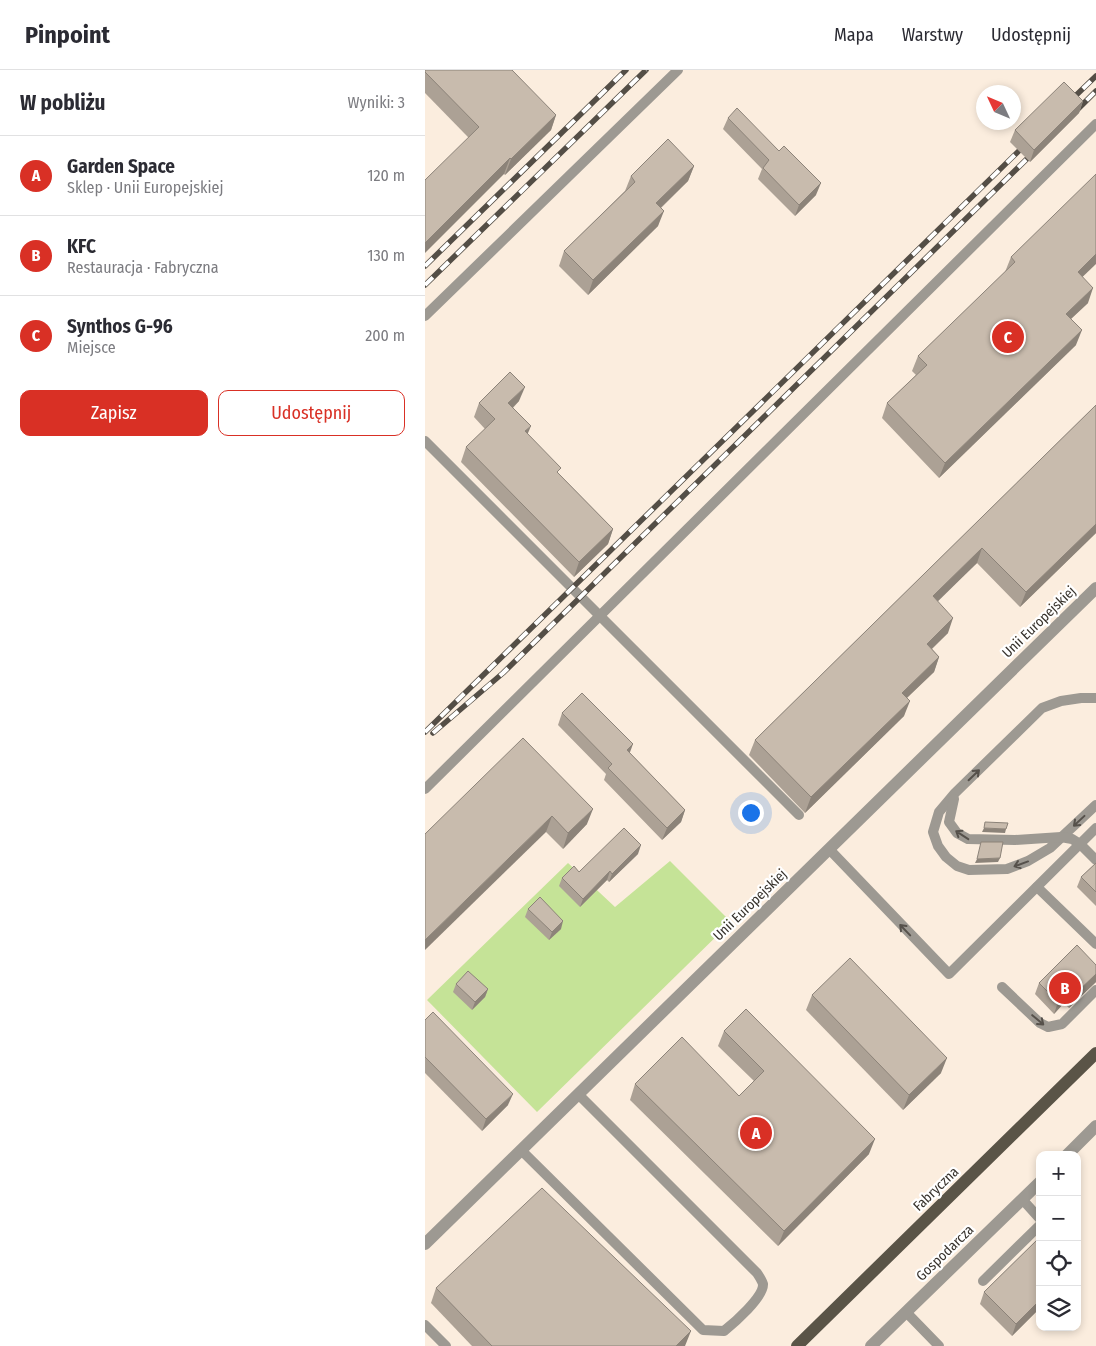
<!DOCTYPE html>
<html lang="pl">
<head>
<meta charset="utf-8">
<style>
  :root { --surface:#fff; --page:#f7f7f7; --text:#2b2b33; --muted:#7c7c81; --line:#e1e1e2; --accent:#d93025 }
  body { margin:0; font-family:"Fira Sans Condensed",sans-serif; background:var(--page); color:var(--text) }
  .controls { position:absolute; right:15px; bottom:15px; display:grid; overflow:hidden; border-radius:10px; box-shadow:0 2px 8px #0003 }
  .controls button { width:45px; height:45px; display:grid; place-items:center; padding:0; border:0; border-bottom:1px solid var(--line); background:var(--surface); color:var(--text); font:25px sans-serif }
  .compass { position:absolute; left:551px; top:15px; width:45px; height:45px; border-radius:50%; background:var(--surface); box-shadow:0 2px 8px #0003; rotate:314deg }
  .you { position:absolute; left:325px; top:742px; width:18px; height:18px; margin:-12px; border:4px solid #fff; border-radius:50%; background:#1a73e8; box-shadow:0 0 0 8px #1a73e833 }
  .badge { display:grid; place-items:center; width:32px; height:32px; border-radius:50%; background:var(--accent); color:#fff; font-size:16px; font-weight:700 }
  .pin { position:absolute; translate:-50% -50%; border:2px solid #fff; box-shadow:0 1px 5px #0006 }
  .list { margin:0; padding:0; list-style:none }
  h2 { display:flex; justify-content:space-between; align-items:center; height:65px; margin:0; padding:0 20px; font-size:21px }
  h2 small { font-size:16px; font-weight:400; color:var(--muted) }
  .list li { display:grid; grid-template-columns:32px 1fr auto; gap:15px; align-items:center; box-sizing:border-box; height:80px; padding:0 20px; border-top:1px solid var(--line) }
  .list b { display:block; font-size:19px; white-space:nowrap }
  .list p { margin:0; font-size:16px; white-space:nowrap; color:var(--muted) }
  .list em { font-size:16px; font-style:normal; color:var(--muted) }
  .actions { display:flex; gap:10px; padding:15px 20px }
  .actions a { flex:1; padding:11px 0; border:1px solid var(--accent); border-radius:10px; text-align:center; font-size:18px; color:var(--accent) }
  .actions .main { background:var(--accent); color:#fff }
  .icon { flex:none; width:28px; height:28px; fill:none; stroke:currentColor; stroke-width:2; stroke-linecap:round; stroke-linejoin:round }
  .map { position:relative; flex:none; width:671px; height:1276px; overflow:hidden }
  header { display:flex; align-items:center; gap:30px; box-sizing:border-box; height:70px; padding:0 25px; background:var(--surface); border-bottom:1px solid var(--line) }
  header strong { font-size:24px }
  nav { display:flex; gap:28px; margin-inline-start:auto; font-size:18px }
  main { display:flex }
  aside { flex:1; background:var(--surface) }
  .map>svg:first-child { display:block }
</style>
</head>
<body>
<header>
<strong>Pinpoint</strong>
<nav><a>Mapa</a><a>Warstwy</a><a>Udostępnij</a></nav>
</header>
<main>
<aside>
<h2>W pobliżu<small>Wyniki: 3</small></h2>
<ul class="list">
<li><span class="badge">A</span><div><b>Garden Space</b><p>Sklep · Unii Europejskiej</p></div><em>120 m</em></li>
<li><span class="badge">B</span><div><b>KFC</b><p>Restauracja · Fabryczna</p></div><em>130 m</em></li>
<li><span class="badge">C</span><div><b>Synthos G-96</b><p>Miejsce</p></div><em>200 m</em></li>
</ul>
<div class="actions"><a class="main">Zapisz</a><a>Udostępnij</a></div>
</aside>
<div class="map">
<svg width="671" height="1276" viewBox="0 0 671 1276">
  <rect width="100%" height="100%" fill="#fbedde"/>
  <!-- green -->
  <polygon fill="#c5e397" points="245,791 306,852 112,1042 2,930 143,793 190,837"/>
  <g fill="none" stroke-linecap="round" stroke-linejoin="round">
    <!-- lane -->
    <g stroke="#9d9992" stroke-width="10">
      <polyline points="0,246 253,0"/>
      <polyline points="0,371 374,745"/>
      <polyline points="671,628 656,628 636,631 617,638 530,723 514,742 508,762 513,776 521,787 532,796 544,800 582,799 603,791 625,778 671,735"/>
      <polyline points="0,719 671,54"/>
      <polyline points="529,729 524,752 532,763 543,769 590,770 636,767 647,769 655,774 671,790"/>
      <polyline points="404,779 524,904 671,758"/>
      <polyline points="612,817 671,874"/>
      <polyline points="577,917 615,953 623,957 637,954 671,920"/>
      <path d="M96,1080l182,180 21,1c10,-8 40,-34 39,-47 -1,-3 -4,-8 -6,-11l-179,-179"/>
      <polyline points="597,1129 615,1149"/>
      <polyline points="558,1211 615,1155"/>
      <polyline points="481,1242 514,1276"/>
      <polyline points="0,1255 21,1276"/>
    </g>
    <!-- street -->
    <g stroke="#9d9992" stroke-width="12">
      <polyline points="642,1085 671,1056"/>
      <polyline points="0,1174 671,518"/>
      <polyline points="446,1276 615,1112"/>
    </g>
    <!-- primary -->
    <polyline stroke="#5a5447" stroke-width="12" points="372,1276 671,983"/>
    <defs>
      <g id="rail">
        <polyline points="642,34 671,6"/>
        <polyline points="646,46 671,21"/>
        <polyline points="0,196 201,0"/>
        <polyline points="0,215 221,0"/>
        <polyline points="0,662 605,70"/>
        <polyline points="8,663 78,603 612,79"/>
      </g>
    </defs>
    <!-- rail casing -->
    <use href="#rail" stroke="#544e46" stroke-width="5.5"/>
    <!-- rail -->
    <use href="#rail" stroke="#fff" stroke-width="4" stroke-dasharray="11" stroke-linecap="butt"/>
  </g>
  <!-- wall -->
  <g fill="#aca195">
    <polygon points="0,0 131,45 126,60 80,105 0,23"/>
    <polygon points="658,31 654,43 605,92 585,72 590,60"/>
    <polygon points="303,48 354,81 391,125 370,146 333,109 337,99 298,59"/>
    <polygon points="269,96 263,111 236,138 233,156 163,225 134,196 139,181 200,121 206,106"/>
    <polygon points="586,187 658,207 663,233 646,249 651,275 514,408 457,348 462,333 491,305 487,301 493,286 580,202"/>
    <polygon points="94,331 88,338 103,364 134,404 188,459 183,474 149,507 36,392 41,377 60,359 49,347 54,333"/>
    <polygon points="671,335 671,463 595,537 552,493 512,531 523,563 507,579 514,587 509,602 482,628 479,646 380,743 324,685 330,670"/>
    <polygon points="137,643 205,683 260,740 256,752 237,770 179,710 181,704 133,655"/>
    <polygon points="98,668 162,754 138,779 121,762"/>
    <polygon points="213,784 184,812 182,810 155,837 134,816 137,808 154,802"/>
    <polygon points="671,793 671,836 652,817 656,807"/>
    <polygon points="103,839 136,859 124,870 100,847"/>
    <polygon points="671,895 671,912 644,938 639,933 629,944 610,924 614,913"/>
    <polygon points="31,914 63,919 60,927 47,940 28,922"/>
    <polygon points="387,925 516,1003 478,1040 381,940"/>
    <polygon points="0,950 83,1035 57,1061 0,1003"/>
    <polygon points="299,961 444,1084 353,1176 205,1030 210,1014 314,1026 329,1011 293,976"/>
    <polygon points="615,1167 615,1238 587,1266 555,1234 559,1222"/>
    <polygon points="11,1218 260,1276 47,1276 6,1233"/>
  </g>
  <!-- shaded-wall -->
  <g fill="#8c8379">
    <polygon points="658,31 654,43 605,92 609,80"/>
    <polygon points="131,45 126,60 80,105 86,89"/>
    <polygon points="85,88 79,104 0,183 0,173"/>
    <polygon points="269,96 263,111 225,148 231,133"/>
    <polygon points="396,113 391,125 370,146 374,135"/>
    <polygon points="239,141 233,156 163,225 168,210"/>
    <polygon points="671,184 671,194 647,217 653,202"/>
    <polygon points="668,218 663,233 635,259 641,244"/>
    <polygon points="657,260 651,275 514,408 520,393"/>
    <polygon points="100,317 94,331 78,347 83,333"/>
    <polygon points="106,356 100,370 100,361"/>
    <polygon points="671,454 671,463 595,537 601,522"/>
    <polygon points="188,459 183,474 149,507 154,492"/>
    <polygon points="557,478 552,493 502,542 508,526"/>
    <polygon points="528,548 523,563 496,589 502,574"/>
    <polygon points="514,587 509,602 471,638 477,623"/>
    <polygon points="485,631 479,646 380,743 386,727"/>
    <polygon points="208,674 204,685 202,680"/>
    <polygon points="168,739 162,754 138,779 143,763"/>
    <polygon points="260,740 256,752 237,770 242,758"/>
    <polygon points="127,746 121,762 0,880 0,870"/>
    <polygon points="559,758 581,759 580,763 557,762"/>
    <polygon points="216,775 213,784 184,812 187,804"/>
    <polygon points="575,788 573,792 550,793 552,789"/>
    <polygon points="185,801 182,810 155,837 158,829"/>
    <polygon points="138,851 136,859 124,870 127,862"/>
    <polygon points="671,904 671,912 644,938 648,926"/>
    <polygon points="63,919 60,927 47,940 50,932"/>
    <polygon points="643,921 639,933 629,944 633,932"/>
    <polygon points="522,988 516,1003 478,1040 484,1025"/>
    <polygon points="88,1024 83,1035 57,1061 61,1049"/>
    <polygon points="450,1069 444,1084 353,1176 359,1161"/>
    <polygon points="615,1230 615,1238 587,1266 591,1254"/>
    <polygon points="266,1261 260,1276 251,1276"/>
  </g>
  <!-- building -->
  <g fill="#c8bbad" stroke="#8c8379">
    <polygon points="0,0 87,0 131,45 86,89 85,88 0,173 0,110 54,57 0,2"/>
    <polygon points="639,12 658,31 609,80 590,60"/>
    <polygon points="312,38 354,81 359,76 396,113 374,135 338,98 344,90 303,48"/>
    <polygon points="243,69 269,96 231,133 239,141 168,210 139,181 210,112 206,106"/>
    <polygon points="671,104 671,184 653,202 668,218 641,244 657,260 520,393 462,333 502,295 493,286 590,192 586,187"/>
    <polygon points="85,302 100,317 83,333 106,356 100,361 136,398 132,402 188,459 154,492 41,377 70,349 54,333"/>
    <polygon points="671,335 671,454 601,522 557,478 508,526 528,548 502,574 514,587 477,623 485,631 386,727 330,670"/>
    <polygon points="157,623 208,674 202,680 260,740 242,758 183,698 187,694 137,643"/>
    <polygon points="98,668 168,739 143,763 127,746 0,870 0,764"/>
    <polygon points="560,752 583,753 581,759 559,758"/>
    <polygon points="199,758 216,775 187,804 185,801 158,829 137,808 149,796 154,802"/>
    <polygon points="556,772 578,772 575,788 552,789"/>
    <polygon points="671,793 671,822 656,807"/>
    <polygon points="115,827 138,851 127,862 103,839"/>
    <polygon points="652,875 671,895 671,904 648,926 643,921 633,932 614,913"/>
    <polygon points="425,888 522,988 484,1025 387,925"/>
    <polygon points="43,901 63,919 50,932 31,914"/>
    <polygon points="321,939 450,1069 359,1161 210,1014 257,967 314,1026 339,1001 299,961"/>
    <polygon points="8,942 88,1024 61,1049 0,987 0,950"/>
    <polygon points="117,1118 266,1261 251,1276 67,1276 11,1218"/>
    <polygon points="615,1167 615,1230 591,1254 559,1222"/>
    <polygon points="652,1187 655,1190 652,1193"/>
  </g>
  <!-- one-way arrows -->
  <defs><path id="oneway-shaft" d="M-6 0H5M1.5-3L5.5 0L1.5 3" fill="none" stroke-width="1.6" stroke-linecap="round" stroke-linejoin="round" transform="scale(1.25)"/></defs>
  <g stroke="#56514b">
    <use href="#oneway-shaft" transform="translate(549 705) rotate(-44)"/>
    <use href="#oneway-shaft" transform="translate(654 751) rotate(137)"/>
    <use href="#oneway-shaft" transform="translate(537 765) rotate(-147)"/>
    <use href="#oneway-shaft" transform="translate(596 794) rotate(160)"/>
    <use href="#oneway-shaft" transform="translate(480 860) rotate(-134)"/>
    <use href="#oneway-shaft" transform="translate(613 950) rotate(40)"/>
  </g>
  <g text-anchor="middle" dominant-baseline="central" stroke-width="4.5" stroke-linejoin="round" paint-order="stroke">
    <!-- street labels -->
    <g font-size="14" fill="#37322c" stroke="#fff">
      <text transform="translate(614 552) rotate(-44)">Unii Europejskiej</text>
      <text transform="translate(325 835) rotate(-44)">Unii Europejskiej</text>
      <text transform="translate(511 1119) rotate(-44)">Fabryczna</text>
      <text transform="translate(520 1183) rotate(-44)">Gospodarcza</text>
    </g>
  </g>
</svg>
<div class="controls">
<button>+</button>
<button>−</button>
<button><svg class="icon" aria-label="locate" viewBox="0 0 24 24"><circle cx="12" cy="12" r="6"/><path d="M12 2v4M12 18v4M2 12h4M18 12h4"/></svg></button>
<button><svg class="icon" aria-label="layers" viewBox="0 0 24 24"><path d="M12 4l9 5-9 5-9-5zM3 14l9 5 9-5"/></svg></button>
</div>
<svg class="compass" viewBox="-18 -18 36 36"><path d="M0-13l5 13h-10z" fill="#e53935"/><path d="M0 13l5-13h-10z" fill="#7c7c81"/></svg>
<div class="you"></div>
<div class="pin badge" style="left:331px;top:1063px">A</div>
<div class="pin badge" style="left:640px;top:918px">B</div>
<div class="pin badge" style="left:583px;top:267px">C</div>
</div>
</main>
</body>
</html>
